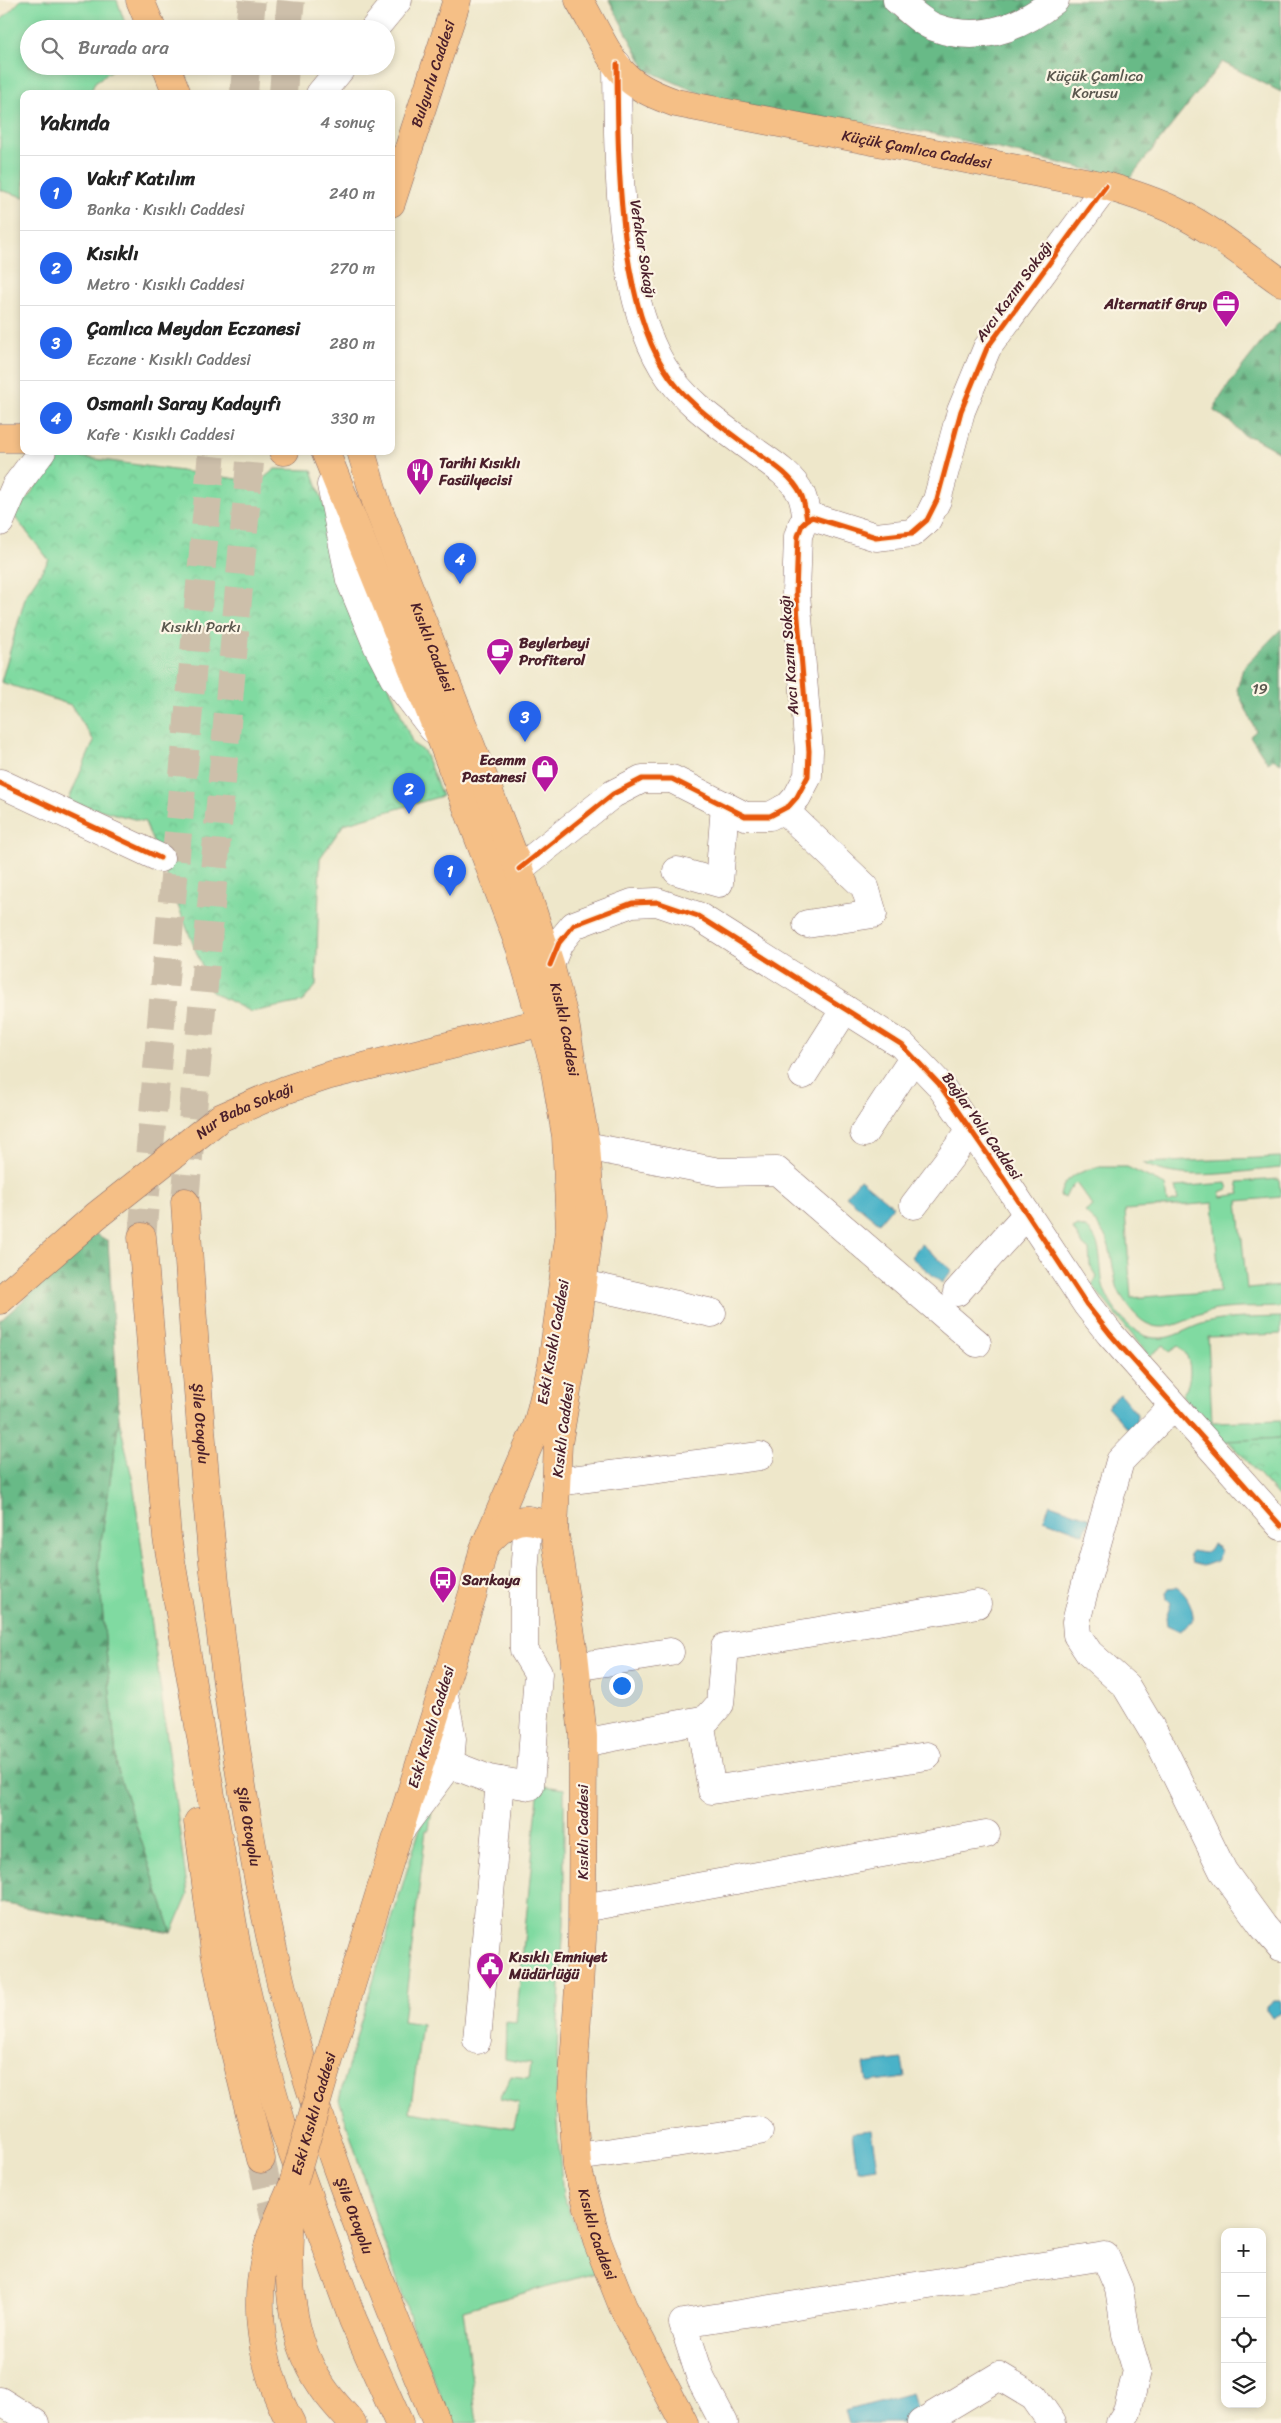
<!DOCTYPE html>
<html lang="tr">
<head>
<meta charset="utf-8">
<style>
  :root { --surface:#fff; --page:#f6f6f6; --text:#222; --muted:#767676; --line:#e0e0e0; --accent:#2563eb }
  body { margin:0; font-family:Sriracha,sans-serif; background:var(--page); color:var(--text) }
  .controls { position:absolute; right:15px; bottom:15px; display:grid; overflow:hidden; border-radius:10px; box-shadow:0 2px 8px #0003 }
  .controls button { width:45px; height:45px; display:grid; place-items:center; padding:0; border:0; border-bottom:1px solid var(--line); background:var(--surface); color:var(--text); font:25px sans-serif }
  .you { position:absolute; left:621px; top:1685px; width:18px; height:18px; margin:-12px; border:4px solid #fff; border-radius:50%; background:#1a73e8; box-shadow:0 0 0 8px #1a73e833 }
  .badge { display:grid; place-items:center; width:32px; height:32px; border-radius:50%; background:var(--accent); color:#fff; font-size:16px; font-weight:700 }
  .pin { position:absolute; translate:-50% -41px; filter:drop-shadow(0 1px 2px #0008) }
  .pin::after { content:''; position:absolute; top:26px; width:18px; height:15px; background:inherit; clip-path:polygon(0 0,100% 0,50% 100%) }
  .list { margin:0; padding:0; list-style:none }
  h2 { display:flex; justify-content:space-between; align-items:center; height:65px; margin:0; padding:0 20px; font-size:21px }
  h2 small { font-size:16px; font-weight:400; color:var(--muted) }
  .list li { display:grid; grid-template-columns:32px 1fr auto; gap:15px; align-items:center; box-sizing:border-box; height:75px; padding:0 20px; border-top:1px solid var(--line) }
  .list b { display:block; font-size:19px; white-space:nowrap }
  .list p { margin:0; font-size:16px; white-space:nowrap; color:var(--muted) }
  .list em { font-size:16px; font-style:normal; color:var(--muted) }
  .icon { flex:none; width:28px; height:28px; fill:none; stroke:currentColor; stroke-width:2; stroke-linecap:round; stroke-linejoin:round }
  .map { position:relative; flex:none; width:1281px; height:2423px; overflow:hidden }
  .search { position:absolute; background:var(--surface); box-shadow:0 2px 8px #0003; left:20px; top:20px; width:375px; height:55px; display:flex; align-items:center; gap:12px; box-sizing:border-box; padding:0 18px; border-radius:28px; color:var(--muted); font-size:19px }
  .panel { position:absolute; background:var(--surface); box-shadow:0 2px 8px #0003; left:20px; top:90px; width:375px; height:365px; border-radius:10px }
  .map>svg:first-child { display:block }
</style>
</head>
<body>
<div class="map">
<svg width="1281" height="2423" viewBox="0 0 1281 2423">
  <defs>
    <pattern id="forest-firs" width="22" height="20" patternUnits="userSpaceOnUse" patternTransform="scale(1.25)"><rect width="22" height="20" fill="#68ba87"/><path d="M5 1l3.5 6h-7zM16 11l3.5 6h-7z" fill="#58976f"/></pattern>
    <pattern id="park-crowns" width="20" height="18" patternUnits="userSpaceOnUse" patternTransform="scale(1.25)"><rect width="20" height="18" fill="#80daa1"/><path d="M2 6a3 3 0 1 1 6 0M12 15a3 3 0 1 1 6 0" fill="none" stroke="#70bb8b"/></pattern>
  </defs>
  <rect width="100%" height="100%" fill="#fcf5e5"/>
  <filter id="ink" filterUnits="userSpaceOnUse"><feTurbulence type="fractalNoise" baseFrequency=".02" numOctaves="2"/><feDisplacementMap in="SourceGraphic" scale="10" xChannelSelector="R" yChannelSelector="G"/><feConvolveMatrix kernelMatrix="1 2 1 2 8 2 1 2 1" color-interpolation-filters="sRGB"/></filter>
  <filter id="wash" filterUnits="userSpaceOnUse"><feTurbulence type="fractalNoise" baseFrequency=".0096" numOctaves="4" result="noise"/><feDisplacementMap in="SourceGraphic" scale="20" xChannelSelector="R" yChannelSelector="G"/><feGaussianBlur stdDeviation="1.12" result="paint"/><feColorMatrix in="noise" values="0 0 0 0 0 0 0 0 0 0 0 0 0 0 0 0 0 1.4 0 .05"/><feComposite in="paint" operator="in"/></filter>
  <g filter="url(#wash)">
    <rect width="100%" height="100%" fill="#eee7ca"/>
    <!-- grass -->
    <g fill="#80daa1" stroke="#657c66" fill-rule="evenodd">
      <polygon points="21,0 117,0 127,29 29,29 29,66 118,66 95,82 90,94 24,94 24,197 0,190 0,21"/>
      <path d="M1281,1157v11c-41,3 -102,16 -138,-5z"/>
      <path d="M1098,1167h29l38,18 2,18 11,-3 -3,-13 52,-4 2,6 -9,3 2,5 18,-3 -3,-12 42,-3 2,18 -43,4 9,88 34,-3v21c-21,1 -44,0 -65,3 -31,6 -55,34 -83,2 -6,-8 -13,-16 -16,-26 -9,-36 -2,-46 -32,-74l8,-6 -17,-23 -7,7 -4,8 -5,-2c3,-20 21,-24 38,-29zM1213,1203l7,88 -89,7 -6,-88z"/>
      <path d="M1078,1226c26,3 21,41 25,59 6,22 28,50 51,53 20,2 32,-10 51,-15 24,-6 51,-5 76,-6v17l-73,3 4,85 69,-2v18l-53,3 -4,3 -42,-49c11,-13 11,-38 -3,-49l-9,6 -6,-7 -15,11 -57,-71 5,-8 -7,-12 -1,-15 -7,-6 -9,-15z"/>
      <polygon points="119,1419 133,1482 188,1895 172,1933 117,1768 98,1563"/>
      <polygon points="539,1785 564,1789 564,1923 558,2018 556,2110 563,2197 595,2273 463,2310 477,2423 452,2423 415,2332 374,2212 339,2099 359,2027 428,1802 434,1793 429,1830 426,1830 403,2021 422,2024 410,2112 514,2128 519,2103 500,2099 511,2076 529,2078 531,2064 505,2059 506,2022 516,2023"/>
    </g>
    <!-- forest -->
    <g fill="url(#forest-firs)" stroke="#596c59">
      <polygon points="609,0 1281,0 1281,92 1222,62 1129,179 934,134 722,103 646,70"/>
      <path d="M1281,321v132l-27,-15 -11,-3 -11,-12 -18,-12c0,-11 56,-81 67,-90z"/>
      <polygon points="1281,629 1281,763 1274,759 1268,763 1250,736 1256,731 1237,690 1243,668"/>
      <polygon points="96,1234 108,1241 119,1419 98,1563 117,1768 172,1933 0,1903 0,1321"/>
    </g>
    <!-- park -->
    <g fill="url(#park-crowns)" stroke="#657c66">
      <polygon points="60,454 259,482 275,469 312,470 335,538 346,581 413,744 424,751 442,796 344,824 320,858 316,986 302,1002 251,1012 212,992 145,822 68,801 94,741 71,705 1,682 26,595 49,560 14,516"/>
      <polygon points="1281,1438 1281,1499 1228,1441"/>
    </g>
    <!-- water -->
    <g fill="#4ab2c8" stroke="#4a687a">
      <polygon points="860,1179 893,1206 879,1223 846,1196"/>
      <polygon points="921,1244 952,1270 942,1283 911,1257"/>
      <polygon points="1120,1394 1137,1414 1136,1425 1127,1428 1107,1406"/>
      <polygon points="1050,1504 1090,1518 1084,1534 1044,1519"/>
      <polygon points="1213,1544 1220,1549 1221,1553 1217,1561 1203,1566 1192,1563 1189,1554 1192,1551 1204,1553 1209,1550"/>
      <path d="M1176,1587c12,7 18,22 17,35l-13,9 -13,-6 -1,-7 5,-15 -4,-4 -1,-6 3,-5z"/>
      <polygon points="1274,2001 1281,2001 1281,2013 1272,2018 1267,2011 1267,2007"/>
      <polygon points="902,2059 905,2077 867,2082 864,2064"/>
      <polygon points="871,2130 877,2168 857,2171 852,2132"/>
      <polygon points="912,2393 918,2417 909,2423 849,2423 845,2411"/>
    </g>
  </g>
  <g filter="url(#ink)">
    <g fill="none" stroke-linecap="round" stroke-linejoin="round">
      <!-- highway-tunnel -->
      <g stroke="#cdbfaa" stroke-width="28" stroke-dasharray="28 14" stroke-linecap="butt">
        <polyline points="249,29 252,0"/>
        <polyline points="288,29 291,0"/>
        <polyline points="244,94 246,66"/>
        <polyline points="283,94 285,66"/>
        <polyline points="185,1202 251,451"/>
        <polyline points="142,1237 212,451"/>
        <polyline points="261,2159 279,2237"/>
      </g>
      <defs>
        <g id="minor">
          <path d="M897,0c11,9 24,22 37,27 45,17 86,1 121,-27"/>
          <polyline points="374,29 398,0"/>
          <path d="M617,64c1,88 0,227 46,303 22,37 61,61 94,86 16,11 35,23 44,41 4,8 4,17 6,26"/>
          <polyline points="320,94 343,66"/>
          <polyline points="331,485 350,580 377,645 394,678 433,729"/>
          <polyline points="0,522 15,487 42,451"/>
          <polyline points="0,783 160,858"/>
          <polyline points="783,809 865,887 873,914 807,924"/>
          <polyline points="519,869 613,794 642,779 672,779 745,816 770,816 789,806 797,797 808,776 809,751 796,594 798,536 802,525 807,520 812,517 876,537 912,533 927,520 937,500 961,411 987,348 1106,186"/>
          <polyline points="677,871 719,883 725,805"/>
          <polyline points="550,965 559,943 574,925 632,903 657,902 698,916 902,1045 939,1084 988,1155 1087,1305 1110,1334 1281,1526"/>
          <polyline points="803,1075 845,1009"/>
          <polyline points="864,1133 914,1057"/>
          <polyline points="586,1146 719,1172 777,1171 977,1343"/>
          <polyline points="914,1205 971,1130"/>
          <polyline points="583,1284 712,1313"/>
          <polyline points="957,1292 1027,1214"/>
          <polyline points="1173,1406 1120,1461 1086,1583 1076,1622 1077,1635 1089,1653 1126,1686 1160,1743 1223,1871 1263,1926 1281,1947"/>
          <polyline points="556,1482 760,1456"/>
          <polyline points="575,1667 670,1652"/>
          <polyline points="700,1721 712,1790 927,1756"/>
          <polyline points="583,1743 707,1719 720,1704 725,1647 977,1604"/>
          <polyline points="450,1764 489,1779 530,1786 538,1673 524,1650 524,1574 528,1520"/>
          <polyline points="399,1832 450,1764 452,1739 443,1689"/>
          <polyline points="583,1908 986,1834"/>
          <polyline points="477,2040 500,1781"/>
          <polyline points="577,2157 759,2131"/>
          <polyline points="0,2401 35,2423"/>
          <polyline points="724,2423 701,2379 683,2323 1105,2256 1119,2289 1126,2334 1137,2371 1127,2412 1120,2423"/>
          <polyline points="921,2423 999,2376 1034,2397 1052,2423"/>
        </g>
        <g id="major">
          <polyline points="140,0 152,29"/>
          <path id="s1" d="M579,0c13,21 31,63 49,78 13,12 31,19 48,25l430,83c24,7 47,14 69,25 38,18 72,47 106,71"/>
          <polyline points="166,66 177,94"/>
          <path id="s2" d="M391,203l66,-203"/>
          <polyline points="0,438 24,438"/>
          <polyline points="283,451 285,451"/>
          <polyline points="325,451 442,741 520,947 554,1065 566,1136 570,1231 552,1364 537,1426 483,1551 473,1593 344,2008"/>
          <path id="s3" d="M361,451l16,54 142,364 31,96 14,52 22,129 5,69 -16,129 -17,100 -4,85 20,125 9,82 -1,203 -10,157 5,70 20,75 26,66 61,116"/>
          <path id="s4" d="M0,1300l96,-84 124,-98 65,-28 42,-14 233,-58"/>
          <path d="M488,1542c21,-23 37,-29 66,-13"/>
          <path d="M291,2423c-31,-55 -41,-126 -20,-186 6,-17 14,-33 21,-50"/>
        </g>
        <g id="highway">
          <path id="s5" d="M185,1202c17,258 34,517 93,769 36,156 99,305 159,452"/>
          <polyline points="142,1237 167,1537 238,1955 260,2048 282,2124 353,2320 399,2423"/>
          <polyline points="198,1822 215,1952 231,2036 261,2159"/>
          <path d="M294,2181c-6,69 -13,147 29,207 8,12 19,23 29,35"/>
        </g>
      </defs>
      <!-- minor casing -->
      <use href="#minor" stroke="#836563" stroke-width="29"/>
      <!-- major casing -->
      <use href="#major" stroke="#836563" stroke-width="29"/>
      <!-- highway casing -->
      <use href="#highway" stroke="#836563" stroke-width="29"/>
      <!-- minor -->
      <use href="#minor" stroke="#fff" stroke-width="28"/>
      <!-- major -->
      <use href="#major" stroke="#f5bf86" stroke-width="28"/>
      <!-- highway -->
      <use href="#highway" stroke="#f5bf86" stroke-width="28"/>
      <defs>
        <g id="major-bridge">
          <path id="s6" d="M294,2181l50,-173"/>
        </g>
      </defs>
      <!-- major-bridge casing -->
      <use href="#major-bridge" stroke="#836563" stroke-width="29" stroke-linecap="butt"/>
      <!-- major-bridge -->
      <use href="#major-bridge" stroke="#f5bf86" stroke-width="28"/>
      <defs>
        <g id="cycleway">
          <path d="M617,64c1,88 0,227 46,303 22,37 61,61 94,86 16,11 35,23 44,41 4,8 4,17 6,26"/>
          <polyline points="0,783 160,858"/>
          <polyline points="519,869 613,794 642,779 672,779 745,816 770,816 789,806 797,797 808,776 809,751 796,594 798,536 802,525 807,520 812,517 876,537 912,533 927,520 937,500 961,411 987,348 1106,186"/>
          <polyline points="550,965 559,943 574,925 632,903 657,902 698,916 902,1045 939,1084 988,1155 1087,1305 1110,1334 1281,1526"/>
        </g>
      </defs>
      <!-- cycleway casing -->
      <use href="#cycleway" stroke="#fcf5e5" stroke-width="8"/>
      <!-- cycleway -->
      <use href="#cycleway" stroke="#e8590c" stroke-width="5"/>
    </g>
  </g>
  <!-- icons -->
  <defs>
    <symbol id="office-pin" viewBox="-11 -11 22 30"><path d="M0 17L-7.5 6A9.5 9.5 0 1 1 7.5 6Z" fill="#b5179e" stroke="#fcf5e5"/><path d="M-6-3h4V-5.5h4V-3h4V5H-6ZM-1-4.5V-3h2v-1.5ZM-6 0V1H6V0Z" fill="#fff"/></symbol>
    <symbol id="restaurant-pin" viewBox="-11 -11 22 30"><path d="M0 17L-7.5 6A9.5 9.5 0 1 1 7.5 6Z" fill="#b5179e" stroke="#fcf5e5"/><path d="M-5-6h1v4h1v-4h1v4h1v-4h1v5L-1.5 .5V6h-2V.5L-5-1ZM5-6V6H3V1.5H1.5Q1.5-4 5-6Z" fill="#fff"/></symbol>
    <symbol id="cafe-pin" viewBox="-11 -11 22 30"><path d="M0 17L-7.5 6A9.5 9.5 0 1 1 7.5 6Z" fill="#b5179e" stroke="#fcf5e5"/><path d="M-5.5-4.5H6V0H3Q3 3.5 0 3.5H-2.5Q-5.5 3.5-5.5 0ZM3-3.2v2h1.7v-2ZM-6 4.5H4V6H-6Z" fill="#fff"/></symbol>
    <symbol id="shop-pin" viewBox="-11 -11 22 30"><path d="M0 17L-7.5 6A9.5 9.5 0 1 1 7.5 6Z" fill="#b5179e" stroke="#fcf5e5"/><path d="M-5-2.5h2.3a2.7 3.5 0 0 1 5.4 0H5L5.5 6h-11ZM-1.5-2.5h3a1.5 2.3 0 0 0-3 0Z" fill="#fff"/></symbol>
    <symbol id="bus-pin" viewBox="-11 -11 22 30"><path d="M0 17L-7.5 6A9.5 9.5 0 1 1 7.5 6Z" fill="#b5179e" stroke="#fcf5e5"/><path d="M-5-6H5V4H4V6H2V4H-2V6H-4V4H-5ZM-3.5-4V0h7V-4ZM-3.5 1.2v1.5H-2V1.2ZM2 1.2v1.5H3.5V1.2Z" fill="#fff"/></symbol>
    <symbol id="civic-pin" viewBox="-11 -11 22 30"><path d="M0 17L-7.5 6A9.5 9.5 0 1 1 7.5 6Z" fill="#b5179e" stroke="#fcf5e5"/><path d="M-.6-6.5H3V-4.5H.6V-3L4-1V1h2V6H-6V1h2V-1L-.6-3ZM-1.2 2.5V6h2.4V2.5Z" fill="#fff"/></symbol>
  </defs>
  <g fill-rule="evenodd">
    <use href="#office-pin" x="1210" y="288" width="32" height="43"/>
    <use href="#restaurant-pin" x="404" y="456" width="32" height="43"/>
    <use href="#cafe-pin" x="484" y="636" width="32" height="43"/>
    <use href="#shop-pin" x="529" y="753" width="32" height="43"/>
    <use href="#bus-pin" x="427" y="1564" width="32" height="43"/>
    <use href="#civic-pin" x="474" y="1950" width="32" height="43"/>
  </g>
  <g text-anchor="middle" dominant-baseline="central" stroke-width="4.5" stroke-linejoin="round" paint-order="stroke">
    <!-- street labels -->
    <g font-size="15" fill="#4a1f2b" stroke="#fcf5e5">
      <text stroke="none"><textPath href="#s2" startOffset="136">Bulgurlu Caddesi</textPath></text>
      <text stroke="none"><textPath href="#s1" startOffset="392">Küçük Çamlıca Caddesi</textPath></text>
      <text transform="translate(643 249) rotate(81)">Vefakar Sokağı</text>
      <text transform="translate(1014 291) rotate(-54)">Avcı Kazım Sokağı</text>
      <text stroke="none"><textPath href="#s3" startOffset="209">Kısıklı Caddesi</textPath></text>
      <text transform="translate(789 655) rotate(-94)">Avcı Kazım Sokağı</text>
      <text stroke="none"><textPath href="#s3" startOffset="614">Kısıklı Caddesi</textPath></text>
      <text stroke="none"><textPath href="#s4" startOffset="311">Nur Baba Sokağı</textPath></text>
      <text transform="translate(982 1126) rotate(55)">Bağlar Yolu Caddesi</text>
      <text transform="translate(553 1342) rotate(-80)">Eski Kısıklı Caddesi</text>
      <text stroke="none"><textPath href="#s5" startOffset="222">Şile Otoyolu</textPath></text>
      <text transform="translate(563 1430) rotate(-83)">Kısıklı Caddesi</text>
      <text transform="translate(431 1727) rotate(-73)">Eski Kısıklı Caddesi</text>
      <text stroke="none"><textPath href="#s5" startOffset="628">Şile Otoyolu</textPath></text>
      <text transform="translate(583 1832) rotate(-90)">Kısıklı Caddesi</text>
      <text stroke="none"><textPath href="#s6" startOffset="70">Eski Kısıklı Caddesi</textPath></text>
      <text stroke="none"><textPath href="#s5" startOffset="1032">Şile Otoyolu</textPath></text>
      <text stroke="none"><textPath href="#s3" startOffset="1829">Kısıklı Caddesi</textPath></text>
    </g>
    <!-- park labels -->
    <g font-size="15" fill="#5a574e" stroke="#fcf5e5">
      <text x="1095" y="76">Küçük Çamlıca<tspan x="1095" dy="17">Korusu</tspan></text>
      <text x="201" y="627">Kısıklı Parkı</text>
      <text x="1260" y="689">19</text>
    </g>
    <!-- poi labels -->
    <g font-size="15" font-weight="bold" fill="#4a1f2b" stroke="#fcf5e5" text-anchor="start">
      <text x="1207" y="304" text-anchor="end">Alternatif Grup</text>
      <text x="439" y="463">Tarihi Kısıklı<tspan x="439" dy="17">Fasülyecisi</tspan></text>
      <text x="519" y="643">Beylerbeyi<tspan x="519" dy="17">Profiterol</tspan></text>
      <text x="526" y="760" text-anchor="end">Ecemm<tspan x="526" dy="17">Pastanesi</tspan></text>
      <text x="462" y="1580">Sarıkaya</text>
      <text x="509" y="1957">Kısıklı Emniyet<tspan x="509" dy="17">Müdürlüğü</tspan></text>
    </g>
  </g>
</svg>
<div class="controls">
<button>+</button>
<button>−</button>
<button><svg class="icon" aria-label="locate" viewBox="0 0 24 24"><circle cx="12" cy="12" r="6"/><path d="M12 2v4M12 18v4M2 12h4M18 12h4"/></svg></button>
<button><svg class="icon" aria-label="layers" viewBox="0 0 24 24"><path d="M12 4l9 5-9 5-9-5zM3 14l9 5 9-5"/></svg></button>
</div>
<div class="you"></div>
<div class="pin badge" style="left:450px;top:896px">1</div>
<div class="pin badge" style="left:409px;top:814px">2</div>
<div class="pin badge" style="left:525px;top:742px">3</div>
<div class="pin badge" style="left:460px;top:584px">4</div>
<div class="search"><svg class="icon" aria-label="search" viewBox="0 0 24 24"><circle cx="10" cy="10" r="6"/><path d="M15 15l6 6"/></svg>Burada ara</div>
<section class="panel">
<h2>Yakında<small>4 sonuç</small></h2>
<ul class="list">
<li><span class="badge">1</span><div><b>Vakıf Katılım</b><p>Banka · Kısıklı Caddesi</p></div><em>240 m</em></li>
<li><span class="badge">2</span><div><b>Kısıklı</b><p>Metro · Kısıklı Caddesi</p></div><em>270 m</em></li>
<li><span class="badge">3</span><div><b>Çamlıca Meydan Eczanesi</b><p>Eczane · Kısıklı Caddesi</p></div><em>280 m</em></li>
<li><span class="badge">4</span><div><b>Osmanlı Saray Kadayıfı</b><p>Kafe · Kısıklı Caddesi</p></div><em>330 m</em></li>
</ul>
</section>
</div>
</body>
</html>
